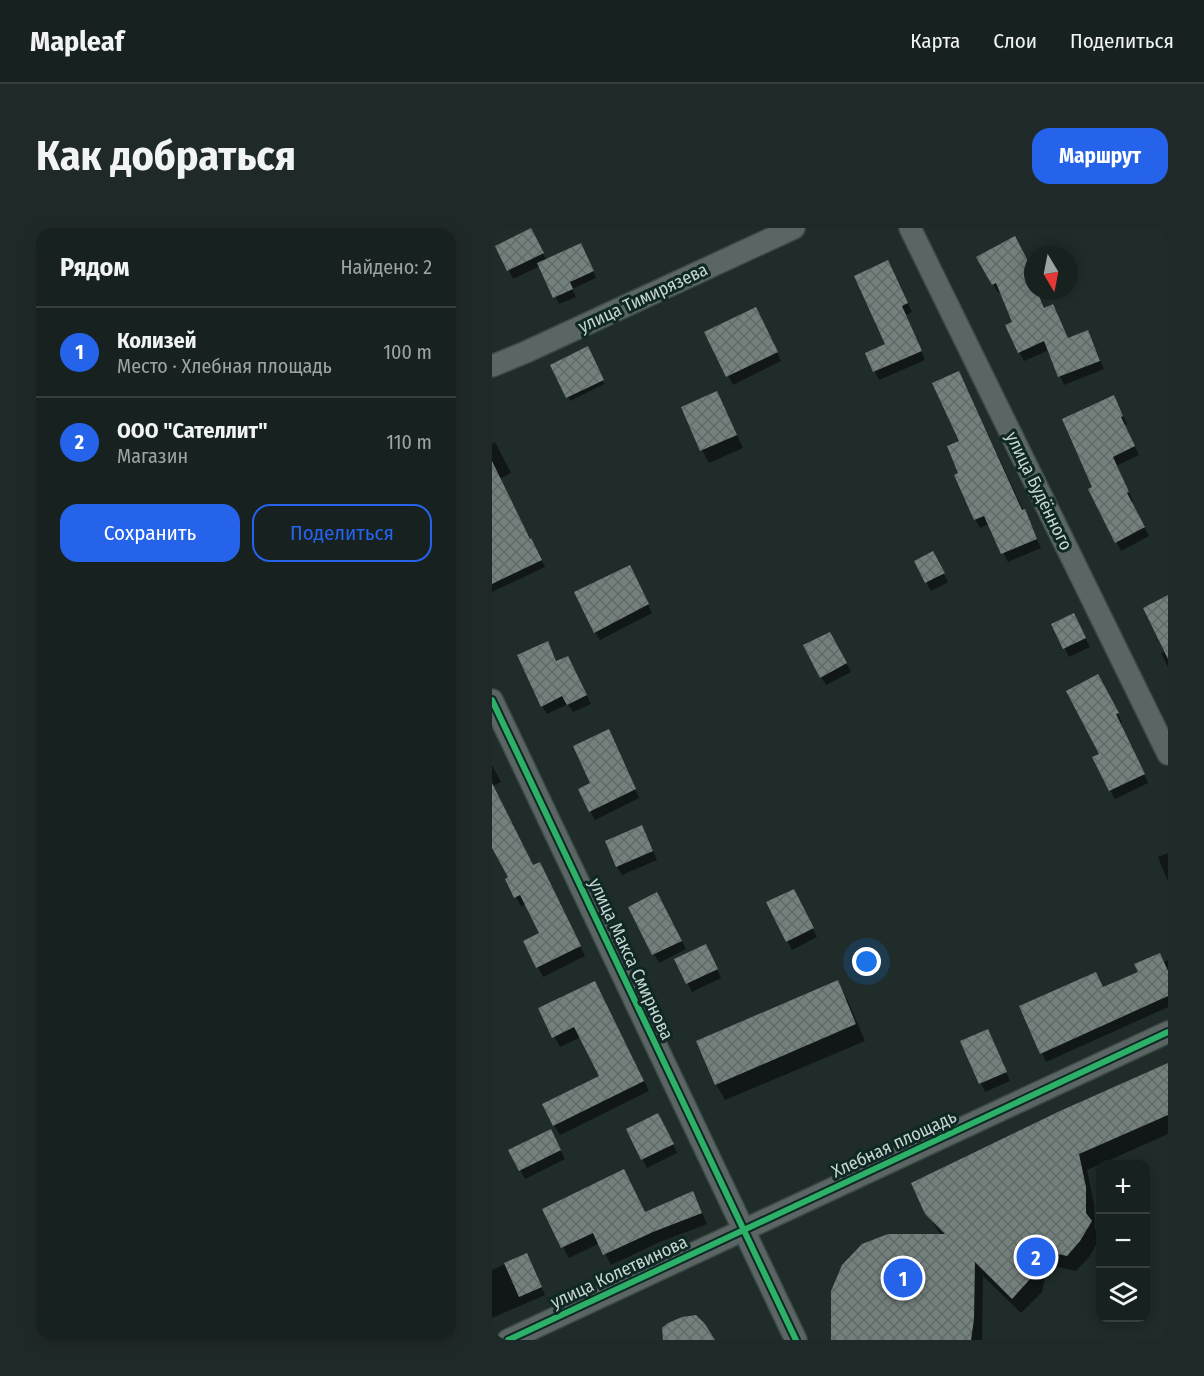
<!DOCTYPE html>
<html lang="ru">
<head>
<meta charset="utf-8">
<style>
  :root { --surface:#172120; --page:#202929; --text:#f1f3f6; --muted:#9ea3a5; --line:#363e3e; --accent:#2563eb }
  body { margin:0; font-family:"Fira Sans Condensed",sans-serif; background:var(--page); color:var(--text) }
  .controls { position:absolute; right:18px; bottom:18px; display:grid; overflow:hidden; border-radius:12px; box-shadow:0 3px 15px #0003 }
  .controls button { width:54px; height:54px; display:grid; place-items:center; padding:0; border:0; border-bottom:2px solid var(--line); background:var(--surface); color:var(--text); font:30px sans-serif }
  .compass { position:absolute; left:532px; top:18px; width:54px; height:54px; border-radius:50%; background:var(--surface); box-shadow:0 3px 15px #0003; rotate:170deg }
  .you { position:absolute; left:375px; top:734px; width:21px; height:21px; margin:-15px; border:4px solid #fff; border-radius:50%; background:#1a73e8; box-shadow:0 0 0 9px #1a73e833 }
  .badge { display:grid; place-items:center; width:39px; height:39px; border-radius:50%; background:var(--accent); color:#fff; font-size:20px; font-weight:700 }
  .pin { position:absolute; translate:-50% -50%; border:3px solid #fff; box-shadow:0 2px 6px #0006 }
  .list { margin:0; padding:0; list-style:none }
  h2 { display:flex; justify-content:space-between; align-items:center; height:78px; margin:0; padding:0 24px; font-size:26px }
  h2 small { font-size:20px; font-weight:400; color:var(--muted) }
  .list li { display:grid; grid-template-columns:39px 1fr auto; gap:18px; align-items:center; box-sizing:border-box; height:90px; padding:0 24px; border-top:2px solid var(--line) }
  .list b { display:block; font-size:22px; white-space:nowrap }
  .list p { margin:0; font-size:20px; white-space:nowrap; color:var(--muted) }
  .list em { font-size:20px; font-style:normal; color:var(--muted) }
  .actions { display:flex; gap:12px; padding:18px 24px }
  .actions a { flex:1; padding:14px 0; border:2px solid var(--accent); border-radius:18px; text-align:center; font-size:21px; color:var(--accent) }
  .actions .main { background:var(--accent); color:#fff }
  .icon { flex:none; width:33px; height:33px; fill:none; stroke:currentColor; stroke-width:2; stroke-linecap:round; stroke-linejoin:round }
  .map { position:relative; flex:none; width:676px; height:1112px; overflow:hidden; border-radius:18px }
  header { display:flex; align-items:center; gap:36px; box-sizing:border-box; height:84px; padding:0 30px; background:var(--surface); border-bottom:2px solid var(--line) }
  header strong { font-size:28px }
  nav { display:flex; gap:33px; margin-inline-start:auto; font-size:21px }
  .intro { display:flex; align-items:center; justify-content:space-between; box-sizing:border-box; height:144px; padding:0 36px }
  h1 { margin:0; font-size:42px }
  .button { padding:15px 27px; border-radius:18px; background:var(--accent); color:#fff; font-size:21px; font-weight:700 }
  main { display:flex; gap:36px; padding:0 36px }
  aside { flex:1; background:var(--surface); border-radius:18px; box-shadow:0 3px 15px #0003 }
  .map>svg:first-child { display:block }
</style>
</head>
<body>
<header>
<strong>Mapleaf</strong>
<nav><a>Карта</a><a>Слои</a><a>Поделиться</a></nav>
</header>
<div class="intro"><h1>Как добраться</h1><a class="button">Маршрут</a></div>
<main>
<aside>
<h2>Рядом<small>Найдено: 2</small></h2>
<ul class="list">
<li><span class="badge">1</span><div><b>Колизей</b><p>Место · Хлебная площадь</p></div><em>100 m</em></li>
<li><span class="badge">2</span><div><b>ООО &quot;Сателлит&quot;</b><p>Магазин</p></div><em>110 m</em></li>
</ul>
<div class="actions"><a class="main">Сохранить</a><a>Поделиться</a></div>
</aside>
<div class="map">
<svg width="676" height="1112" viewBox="0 0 676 1112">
  <defs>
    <pattern id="building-cross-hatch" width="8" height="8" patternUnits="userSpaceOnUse" patternTransform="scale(1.5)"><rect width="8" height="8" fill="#74807d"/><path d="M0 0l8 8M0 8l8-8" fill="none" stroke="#606a67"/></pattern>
  </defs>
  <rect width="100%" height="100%" fill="#1f2c2a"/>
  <!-- shadow -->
  <g fill="#0007">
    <polygon points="522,10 541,45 539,47 541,63 545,63 553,81 576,111 596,104 612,141 572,157 557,122 532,133 527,124 522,95 509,63 506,65 486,29"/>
    <polygon points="5,19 47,19 55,33 93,23 104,50 80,61 84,69 67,76 48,38 21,51"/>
    <polygon points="400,43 420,84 414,87 433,132 387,152 375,126 396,117"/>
    <polygon points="268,89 289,133 241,157 214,105"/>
    <polygon points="95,120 112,156 78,173 60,137"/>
    <polygon points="471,153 549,320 516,334 497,296 488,300 483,291 468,245"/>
    <polygon points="225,165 251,220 217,235 210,222"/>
    <polygon points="626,178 635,196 632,197 647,227 624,238 641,273 639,274 657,308 629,323 598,262 602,260"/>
    <polygon points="3,214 19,245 7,251 53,339 0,364 0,216"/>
    <polygon points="424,334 445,334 456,354 439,363"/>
    <polygon points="142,348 160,385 108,412 103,404"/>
    <polygon points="676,373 676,439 669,425 674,423"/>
    <polygon points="586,396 598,419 577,429 561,397"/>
    <polygon points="338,406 359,444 334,457 329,449"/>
    <polygon points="60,423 65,434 80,438 99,476 81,484 76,476 55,486 50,478"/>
    <polygon points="605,448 630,494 628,495 656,555 623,571 618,562 609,526"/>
    <polygon points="121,511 147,570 103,592 98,583 100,556"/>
    <polygon points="0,537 9,554 0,558 41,639 53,645 93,728 51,749 33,714 49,706 34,676 29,678 24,669 18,650 0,616"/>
    <polygon points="154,608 165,632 130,647 125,639"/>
    <polygon points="676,625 676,654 666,629"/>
    <polygon points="306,671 325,709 300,722 276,675"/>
    <polygon points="170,674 194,721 167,735 138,679"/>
    <polygon points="218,727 229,750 200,764 184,732"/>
    <polygon points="676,732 676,779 554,834 529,779 611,761"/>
    <polygon points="103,754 157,863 68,907 62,897 109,849 89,809 68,819 48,781"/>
    <polygon points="345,754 355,771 373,813 233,872 224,856"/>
    <polygon points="500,811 518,853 493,864 470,814"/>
    <polygon points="676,837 676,906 595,942 602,976 603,1001 608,1010 597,1029 584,1043 556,1037 550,1064 529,1085 491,1048 490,1112 342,1112 449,1007 435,986"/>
    <polygon points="171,895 185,925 155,940 136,902"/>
    <polygon points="63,912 73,931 33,951 18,923"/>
    <polygon points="206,976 215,996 168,1014 119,1037 108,1015 77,1030 52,982 153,985"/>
    <polygon points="34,1027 53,1067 0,1090 0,1042"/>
  </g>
  <!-- building -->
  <g fill="url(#building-cross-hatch)">
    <polygon points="39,0 52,25 15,43 3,18"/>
    <polygon points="523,8 538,37 535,38 541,52 541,63 545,63 552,80 561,76 576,110 596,102 608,133 566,149 552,113 526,125 513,97 520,94 504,55 500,57 484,29"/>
    <polygon points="89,15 102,43 78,54 81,61 61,70 45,35"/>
    <polygon points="396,32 416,75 410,78 430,123 381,144 373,125 393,116 362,48"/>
    <polygon points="264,79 286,124 234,149 212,104"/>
    <polygon points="96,118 112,152 74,170 58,137"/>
    <polygon points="467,143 530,282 533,281 545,311 509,326 492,288 482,292 462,247 466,245 455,218 467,213 440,155"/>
    <polygon points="225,163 245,207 208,223 189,179"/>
    <polygon points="622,167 631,188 629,189 643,218 621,229 637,264 635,265 653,299 623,315 596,261 600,259 570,191"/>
    <polygon points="0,233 38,311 39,310 50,332 0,356"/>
    <polygon points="441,323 453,345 433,355 422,333"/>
    <polygon points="138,337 157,376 102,405 82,364"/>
    <polygon points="676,367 676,431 651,380"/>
    <polygon points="582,385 594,410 571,421 559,396"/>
    <polygon points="338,404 355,435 328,450 311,417"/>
    <polygon points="56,413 64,433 76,428 95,467 75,477 70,468 49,479 25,427"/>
    <polygon points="606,446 627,485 624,486 653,546 617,563 600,529 607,526 574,463"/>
    <polygon points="117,501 144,561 97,584 86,561 98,555 81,518"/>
    <polygon points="0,555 41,637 48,634 89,718 44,740 31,713 47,705 28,667 22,670 13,651 16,649 0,620"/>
    <polygon points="150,597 161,623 124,639 113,613"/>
    <polygon points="302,661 322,700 294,714 274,674"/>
    <polygon points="165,664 190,713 160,727 136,679"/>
    <polygon points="214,716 226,741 194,756 182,731"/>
    <polygon points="668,725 676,743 676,768 548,826 527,778 604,744 611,759 646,744 642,736"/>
    <polygon points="346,752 364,796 223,857 204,813"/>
    <polygon points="103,753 152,853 61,898 50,876 107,848 82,799 60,810 46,780"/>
    <polygon points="496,801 515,844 487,856 468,813"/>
    <polygon points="676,835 676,887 587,926 594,959 594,985 600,993 588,1013 575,1028 548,1022 541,1048 520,1071 483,1034 482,1091 479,1112 339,1112 339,1063 350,1037 370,1016 396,1006 453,1006 433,986 419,955 568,883"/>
    <polygon points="166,885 182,916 149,932 134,901"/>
    <polygon points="59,901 69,922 27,943 16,922"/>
    <polygon points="132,941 153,984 201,963 210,985 161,1004 111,1027 101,1005 69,1020 50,981"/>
    <polygon points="35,1025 50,1059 27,1069 12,1035"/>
    <polygon points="204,1087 213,1096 223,1112 171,1112 170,1100 176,1095 190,1089"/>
  </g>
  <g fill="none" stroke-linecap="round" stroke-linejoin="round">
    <defs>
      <g id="minor">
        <polyline points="418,0 676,526"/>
        <polyline points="0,138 34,124 302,0"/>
        <polyline points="0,472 304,1112"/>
        <polyline points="16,1112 676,804"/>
      </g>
    </defs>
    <!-- minor casing -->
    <use href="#minor" stroke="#3e4a48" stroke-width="24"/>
    <!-- minor -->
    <use href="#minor" stroke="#5b6664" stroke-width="21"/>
    <defs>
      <g id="cycleway">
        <polyline points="0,472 304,1112"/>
        <polyline points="16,1112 676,804"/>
      </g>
    </defs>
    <!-- cycleway casing -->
    <use href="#cycleway" stroke="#0f2824" stroke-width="10"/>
    <!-- cycleway -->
    <use href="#cycleway" stroke="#2db169" stroke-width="6"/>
  </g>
  <g text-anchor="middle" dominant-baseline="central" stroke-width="6" stroke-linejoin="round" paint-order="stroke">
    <!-- street labels -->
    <g font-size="18" fill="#c7d5d2" stroke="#0f2824">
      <text transform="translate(151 70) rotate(-25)">улица Тимирязева</text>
      <text transform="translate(547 263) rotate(64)">улица Будённого</text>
      <text transform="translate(139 731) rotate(65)">улица Макса Смирнова</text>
      <text transform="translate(402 916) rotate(-25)">Хлебная площадь</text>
      <text transform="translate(127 1044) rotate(-25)">улица Колетвинова</text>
    </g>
  </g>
</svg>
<div class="controls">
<button>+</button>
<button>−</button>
<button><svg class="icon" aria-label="layers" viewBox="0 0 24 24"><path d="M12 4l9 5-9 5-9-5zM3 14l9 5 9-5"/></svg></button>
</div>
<svg class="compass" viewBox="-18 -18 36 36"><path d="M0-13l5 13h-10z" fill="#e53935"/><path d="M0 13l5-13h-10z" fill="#9ea3a5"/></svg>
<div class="you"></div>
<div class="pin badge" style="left:411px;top:1050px">1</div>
<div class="pin badge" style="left:544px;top:1029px">2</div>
</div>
</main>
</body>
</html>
